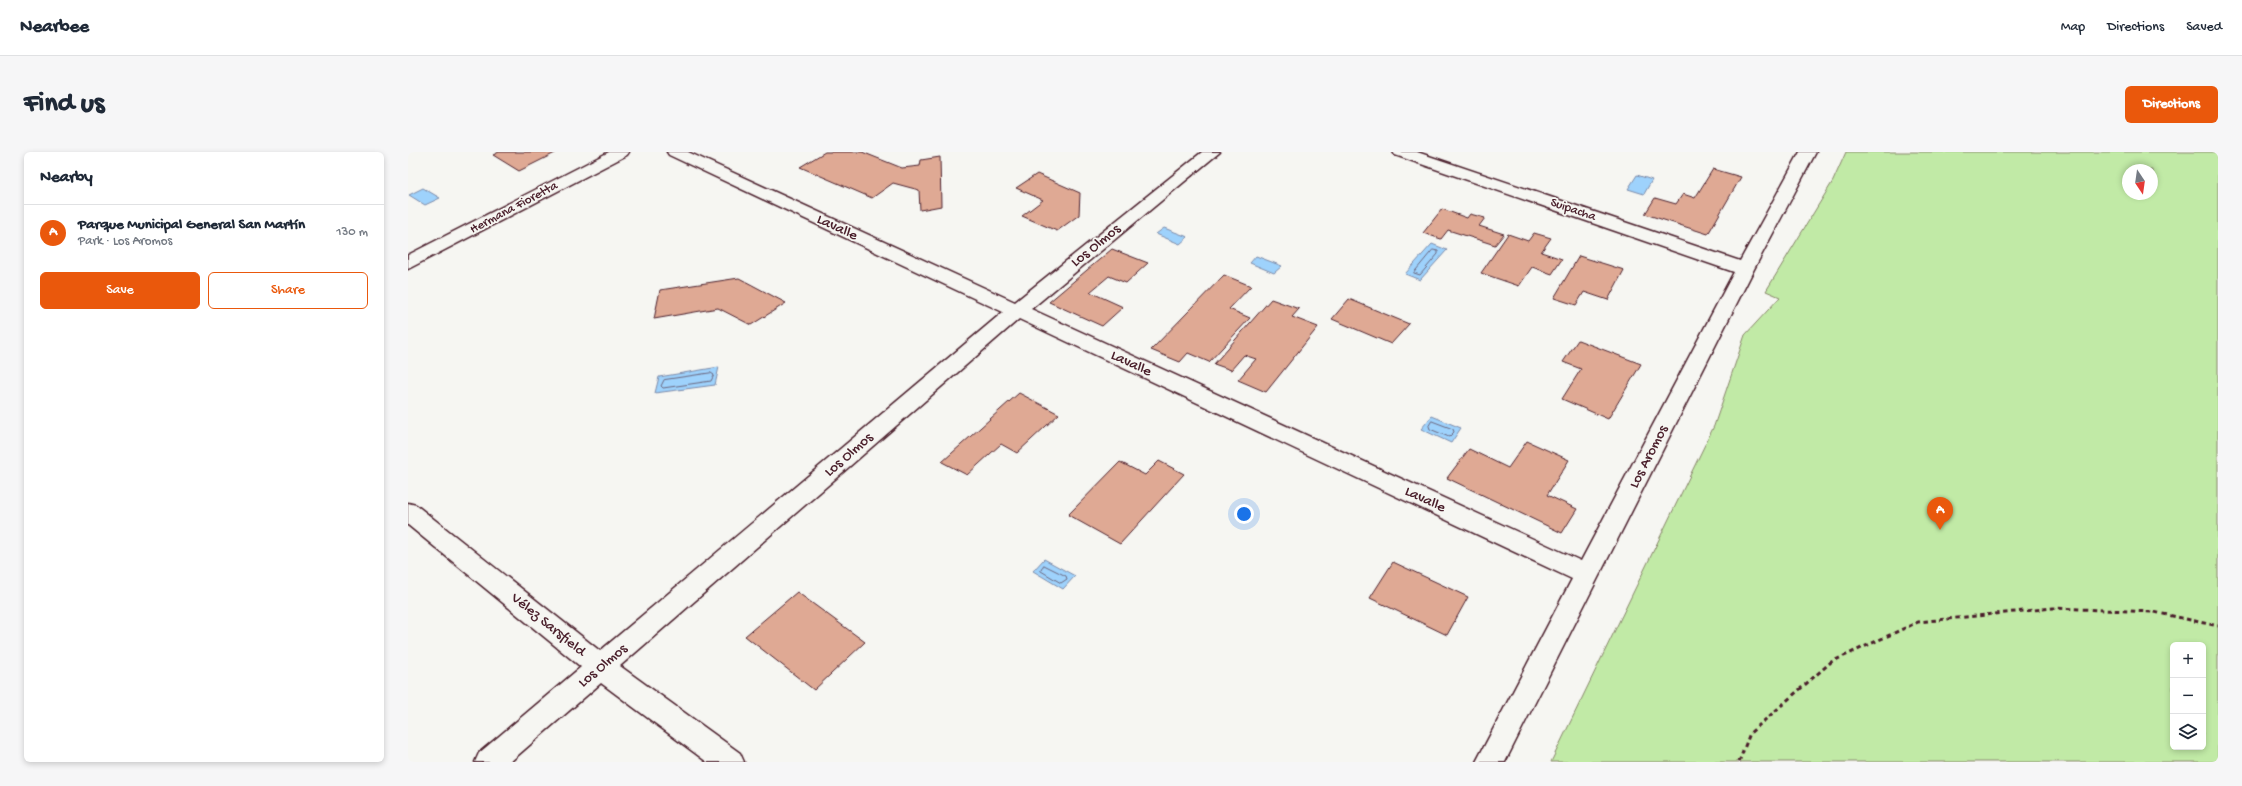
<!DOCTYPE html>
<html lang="en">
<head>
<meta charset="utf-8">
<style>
  :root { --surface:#fff; --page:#f6f6f7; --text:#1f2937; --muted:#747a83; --line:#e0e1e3; --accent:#ea580c }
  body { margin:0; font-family:"Gochi Hand",sans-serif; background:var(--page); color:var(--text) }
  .controls { position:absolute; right:12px; bottom:12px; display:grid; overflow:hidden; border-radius:6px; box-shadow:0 2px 6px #0003 }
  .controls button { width:36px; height:36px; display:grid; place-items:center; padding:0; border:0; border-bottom:1px solid var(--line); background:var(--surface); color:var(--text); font:20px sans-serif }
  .compass { position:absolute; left:1714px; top:12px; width:36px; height:36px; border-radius:50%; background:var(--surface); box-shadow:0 2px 6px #0003; rotate:167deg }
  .you { position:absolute; left:836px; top:362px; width:14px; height:14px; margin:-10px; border:3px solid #fff; border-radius:50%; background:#1a73e8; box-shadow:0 0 0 6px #1a73e833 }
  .badge { display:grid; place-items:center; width:26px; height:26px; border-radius:50%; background:var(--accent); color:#fff; font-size:13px; font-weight:700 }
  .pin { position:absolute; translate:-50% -33px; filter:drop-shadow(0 1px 2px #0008) }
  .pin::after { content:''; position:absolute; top:21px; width:14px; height:12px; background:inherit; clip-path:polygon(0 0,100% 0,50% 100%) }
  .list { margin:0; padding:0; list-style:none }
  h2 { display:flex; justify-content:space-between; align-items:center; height:52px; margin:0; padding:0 16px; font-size:17px }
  h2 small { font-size:13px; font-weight:400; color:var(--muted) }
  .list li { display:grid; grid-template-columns:26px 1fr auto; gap:12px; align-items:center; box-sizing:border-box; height:56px; padding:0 16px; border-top:1px solid var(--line) }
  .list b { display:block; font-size:15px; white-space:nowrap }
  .list p { margin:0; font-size:13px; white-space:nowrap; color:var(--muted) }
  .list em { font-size:13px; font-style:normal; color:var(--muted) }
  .actions { display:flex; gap:8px; padding:12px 16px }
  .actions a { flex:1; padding:9px 0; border:1px solid var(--accent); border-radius:6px; text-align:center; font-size:14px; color:var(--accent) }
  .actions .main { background:var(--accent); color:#fff }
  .icon { flex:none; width:22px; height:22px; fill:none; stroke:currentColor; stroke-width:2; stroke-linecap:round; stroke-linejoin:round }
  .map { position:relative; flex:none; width:1810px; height:610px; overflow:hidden; border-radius:6px }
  header { display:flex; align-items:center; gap:24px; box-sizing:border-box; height:56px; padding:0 20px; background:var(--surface); border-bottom:1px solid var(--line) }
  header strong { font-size:19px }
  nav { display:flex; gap:22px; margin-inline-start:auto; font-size:14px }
  .intro { display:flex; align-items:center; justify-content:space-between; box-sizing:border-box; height:96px; padding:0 24px }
  h1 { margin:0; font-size:28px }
  .button { padding:10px 18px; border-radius:6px; background:var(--accent); color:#fff; font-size:14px; font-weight:700 }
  main { display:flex; gap:24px; padding:0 24px }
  aside { flex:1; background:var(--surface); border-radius:6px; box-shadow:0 2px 6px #0003 }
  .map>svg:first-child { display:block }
</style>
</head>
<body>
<header>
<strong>Nearbee</strong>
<nav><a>Map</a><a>Directions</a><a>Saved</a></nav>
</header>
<div class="intro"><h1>Find us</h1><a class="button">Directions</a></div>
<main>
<aside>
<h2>Nearby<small></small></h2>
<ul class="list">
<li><span class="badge">A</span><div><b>Parque Municipal General San Martín</b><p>Park · Los Aromos</p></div><em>130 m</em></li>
</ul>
<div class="actions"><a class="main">Save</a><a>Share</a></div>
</aside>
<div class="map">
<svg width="1810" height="610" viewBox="0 0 1810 610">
  <rect width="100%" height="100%" fill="#f6f6f2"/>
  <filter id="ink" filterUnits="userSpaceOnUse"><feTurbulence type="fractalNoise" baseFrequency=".025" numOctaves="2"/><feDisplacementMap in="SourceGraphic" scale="8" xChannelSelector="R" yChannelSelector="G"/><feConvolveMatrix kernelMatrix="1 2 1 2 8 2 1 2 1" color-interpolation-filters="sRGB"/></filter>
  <g filter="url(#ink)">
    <!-- green -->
    <path fill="#c1eaa6" stroke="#868468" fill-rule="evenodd" d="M1438,0h372v610h-667l163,-336 31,-91 35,-38 -14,-6 67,-110zM1720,18h24v24h-24zM1765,493h30v102h-30z"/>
    <!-- water -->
    <g fill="#9ed2fc" stroke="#7c8aa8">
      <polygon points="1229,23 1244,28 1236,42 1220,37"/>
      <polygon points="15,36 32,46 17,53 1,43"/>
      <polygon points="756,76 780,85 772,92 748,82"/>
      <polygon points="1024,92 1039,98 1012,128 997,122"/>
      <polygon points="848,104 874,114 866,121 842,111"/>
      <polygon points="311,215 307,233 247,241 251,225"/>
      <polygon points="1024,264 1053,276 1043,291 1013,277"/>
      <polygon points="636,407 667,424 655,437 625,419"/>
    </g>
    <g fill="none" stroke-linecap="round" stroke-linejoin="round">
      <!-- shore -->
      <g stroke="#6c677f" stroke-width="1">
        <polygon points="1025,98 1030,99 1030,102 1012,123 1006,121"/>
        <polygon points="303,221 306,223 303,229 255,236 253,234 256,228"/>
        <polygon points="1024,269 1045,277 1046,280 1041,285 1022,277 1021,274"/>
        <polygon points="636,413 658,424 659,427 653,431 633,419"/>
      </g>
    </g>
    <!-- building -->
    <g fill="#dfa994" stroke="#4a1f2b">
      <polygon points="91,0 149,0 111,19 85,3"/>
      <polygon points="417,0 454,0 494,16 512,14 513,8 532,5 533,54 512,58 511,38 485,31 464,46 392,15"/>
      <polygon points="1305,17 1333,25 1300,82 1237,62 1247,46 1268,52 1275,42 1287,46"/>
      <polygon points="629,22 672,41 671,63 649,79 614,64 635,48 608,36"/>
      <polygon points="1034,57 1059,66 1062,62 1077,66 1071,74 1096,82 1087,93 1040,78 1033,87 1015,81"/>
      <polygon points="1126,81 1143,86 1133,100 1154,107 1144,122 1124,115 1111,134 1073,121 1100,82 1120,89"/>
      <polygon points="704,97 740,111 718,131 701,124 682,140 715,155 694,174 641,150"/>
      <polygon points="1171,104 1216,118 1200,148 1176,140 1168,153 1146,146"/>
      <polygon points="816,123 843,134 821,157 842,166 801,210 780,201 772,210 743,198"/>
      <polygon points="331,126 378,151 343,173 310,156 246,167 252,138"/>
      <polygon points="863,147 891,157 884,165 910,175 858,240 830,228 848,207 836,203 823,218 806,212"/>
      <polygon points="941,147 1001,172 983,192 924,167"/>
      <polygon points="1170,188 1233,212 1200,267 1154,247 1173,217 1155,210"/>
      <polygon points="611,241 651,262 609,301 593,292 559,323 534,310"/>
      <polygon points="1119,289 1161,308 1139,343 1169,357 1154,381 1039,326 1061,297 1100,316"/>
      <polygon points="751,309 776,322 712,392 660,363 712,310 737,323"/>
      <polygon points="985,410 1060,445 1039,483 962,446"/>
      <polygon points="389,440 457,490 406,538 337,484"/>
    </g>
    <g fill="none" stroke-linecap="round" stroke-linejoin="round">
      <defs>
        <g id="minor">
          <polygon points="201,0 221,0 219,3 0,117 0,103"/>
          <polygon points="259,0 280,0 607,150 794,0 812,0 623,157 1173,409 1326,120 987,3 985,0 1009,0 1332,109 1392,0 1408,0 1346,117 1097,610 1068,610 1164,427 611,167 212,514 332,601 336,610 299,610 193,531 102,610 67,610 71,601 173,515 0,373 0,351 8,353 192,499 595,160 261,3"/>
        </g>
      </defs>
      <!-- minor casing -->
      <use href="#minor" stroke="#4a1f2b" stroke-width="3"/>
      <!-- path -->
      <polyline stroke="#4a1f2b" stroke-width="3" stroke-dasharray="4.5 3.5" stroke-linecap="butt" points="1331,610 1342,581 1423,510 1510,470 1645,456 1746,460 1810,474"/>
      <!-- minor -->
      <use href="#minor" fill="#f6f6f2" fill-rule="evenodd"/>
    </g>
  </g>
  <g text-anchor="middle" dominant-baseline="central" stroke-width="3.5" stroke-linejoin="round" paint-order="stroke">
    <!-- far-street labels -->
    <g font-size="13" fill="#4a1f2b" stroke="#f6f6f2">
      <text transform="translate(106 56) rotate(-28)">Hermana Fioretta</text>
      <text transform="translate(1165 58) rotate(19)">Suipacha</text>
    </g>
    <!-- street labels -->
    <g font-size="15" fill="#4a1f2b" stroke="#f6f6f2">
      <text transform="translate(429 76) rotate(25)">Lavalle</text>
      <text transform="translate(688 94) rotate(-39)">Los Olmos</text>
      <text transform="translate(723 212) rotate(25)">Lavalle</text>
      <text transform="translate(441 303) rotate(-41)">Los Olmos</text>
      <text transform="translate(1241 305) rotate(-63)">Los Aromos</text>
      <text transform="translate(1017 348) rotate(25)">Lavalle</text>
      <text transform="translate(140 473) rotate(39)">Vélez Sarsfield</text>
      <text transform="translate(195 514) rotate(-40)">Los Olmos</text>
    </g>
  </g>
</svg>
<div class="controls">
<button>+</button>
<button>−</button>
<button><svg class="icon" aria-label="layers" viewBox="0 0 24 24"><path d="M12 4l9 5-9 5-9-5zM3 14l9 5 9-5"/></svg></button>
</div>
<svg class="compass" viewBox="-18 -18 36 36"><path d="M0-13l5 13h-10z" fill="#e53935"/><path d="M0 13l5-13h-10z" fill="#747a83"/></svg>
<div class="you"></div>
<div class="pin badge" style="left:1532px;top:378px">A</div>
</div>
</main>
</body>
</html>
